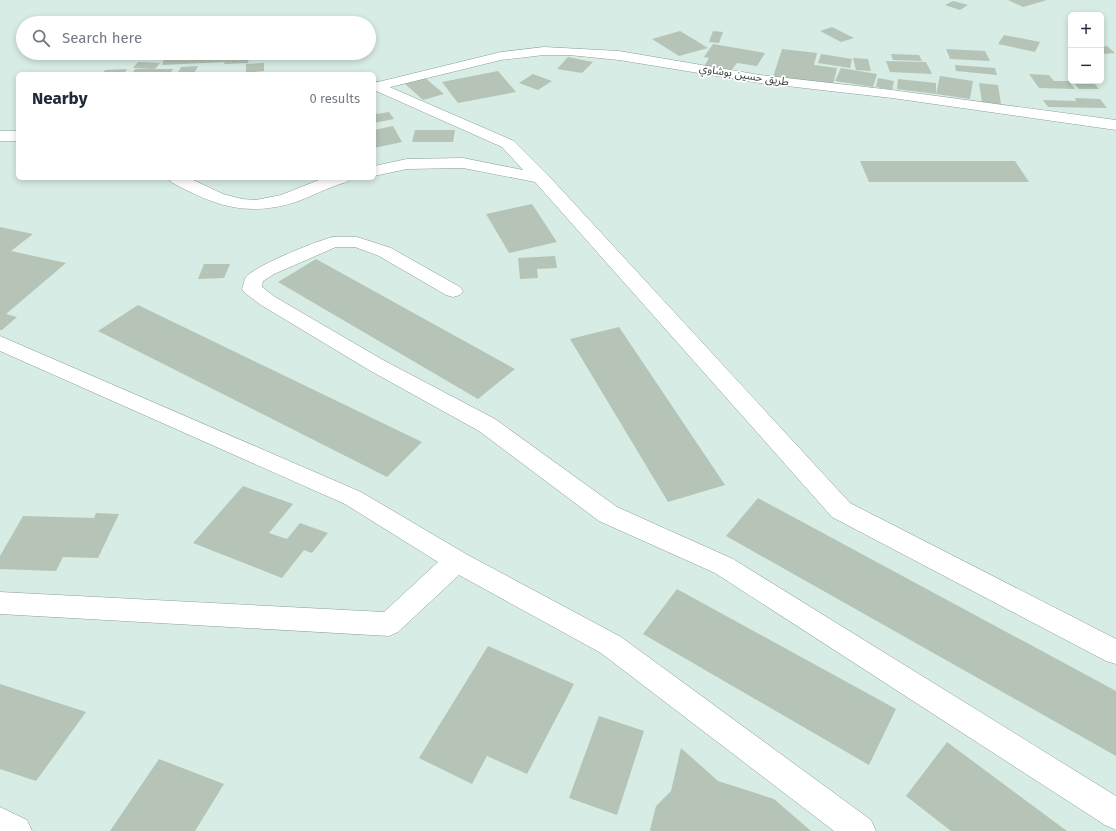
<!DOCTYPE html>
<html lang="en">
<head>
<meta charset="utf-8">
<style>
  :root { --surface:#fff; --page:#f2f2f3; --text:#1f2937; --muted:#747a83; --line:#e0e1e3 }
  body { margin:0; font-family:"Fira Sans","Noto Sans Arabic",sans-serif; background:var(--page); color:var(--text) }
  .controls { position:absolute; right:12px; top:12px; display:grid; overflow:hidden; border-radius:6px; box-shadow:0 2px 6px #0003 }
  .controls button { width:36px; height:36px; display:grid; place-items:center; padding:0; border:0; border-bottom:1px solid var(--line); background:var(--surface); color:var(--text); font:20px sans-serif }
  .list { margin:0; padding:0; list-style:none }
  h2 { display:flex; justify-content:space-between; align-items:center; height:52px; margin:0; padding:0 16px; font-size:17px }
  h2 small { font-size:13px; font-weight:400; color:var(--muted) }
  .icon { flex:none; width:22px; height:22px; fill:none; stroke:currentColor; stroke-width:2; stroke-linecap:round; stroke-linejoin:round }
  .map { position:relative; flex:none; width:1116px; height:831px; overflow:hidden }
  .search { position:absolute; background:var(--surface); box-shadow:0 2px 6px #0003; left:16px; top:16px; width:360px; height:44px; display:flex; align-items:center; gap:10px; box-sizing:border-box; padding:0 14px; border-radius:22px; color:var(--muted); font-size:15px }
  .panel { position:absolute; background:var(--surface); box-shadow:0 2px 6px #0003; left:16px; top:72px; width:360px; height:108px; border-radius:6px }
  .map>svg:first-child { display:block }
</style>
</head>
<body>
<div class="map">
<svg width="1116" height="831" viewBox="0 0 1116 831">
  <rect width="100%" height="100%" fill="#d7ece4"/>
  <!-- building -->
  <g fill="#b5c4b7">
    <polygon points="1008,0 1047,0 1023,7"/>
    <polygon points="953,1 968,5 960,10 945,5"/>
    <polygon points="832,27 854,38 841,42 820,31"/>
    <polygon points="680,31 708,48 679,56 652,39"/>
    <polygon points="713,31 723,32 719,43 709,42"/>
    <polygon points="1004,35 1040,42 1035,52 998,44"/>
    <polygon points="713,44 765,53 757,66 737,63 730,72 703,68 709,58 704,57"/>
    <polygon points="1107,46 1115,53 1102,54 1101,47"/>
    <polygon points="782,49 817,53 814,65 837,68 833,85 773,77"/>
    <polygon points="946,49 985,51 990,61 950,59"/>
    <polygon points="148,53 239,53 237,61 241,53 250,53 248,63 224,64 225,62 162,65 164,59 145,60"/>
    <polygon points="821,54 852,59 850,68 818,63"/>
    <polygon points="891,54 919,55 922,61 893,60"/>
    <polygon points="568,57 593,62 582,73 557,69"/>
    <polygon points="853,58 868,59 871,71 856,70"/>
    <polygon points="886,61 926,62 932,74 890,72"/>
    <polygon points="138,62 160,63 155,69 173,69 170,74 132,74 135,69 152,69 133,68"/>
    <polygon points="264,63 264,71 246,73 246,64"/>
    <polygon points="955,65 995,68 997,75 956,71"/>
    <polygon points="198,66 194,74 177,74 181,67"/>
    <polygon points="841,68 877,74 873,87 835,81"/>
    <polygon points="127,69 124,74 102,74 105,70"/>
    <polygon points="498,71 516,92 458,103 442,82"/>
    <polygon points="533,74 552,81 538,90 519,83"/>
    <polygon points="1029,74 1049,75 1054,81 1069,81 1075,89 1039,88"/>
    <polygon points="940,76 973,81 970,99 936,94"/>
    <polygon points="424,77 444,94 423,100 404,83"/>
    <polygon points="878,78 894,81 892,90 876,87"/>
    <polygon points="898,79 936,83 936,94 897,89"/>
    <polygon points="1072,81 1092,81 1099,89 1079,89"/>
    <polygon points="979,83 998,85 1001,104 982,102"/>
    <polygon points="1075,98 1100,99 1107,108 1048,107 1043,100 1076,101"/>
    <polygon points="374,110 377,114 389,112 394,119 374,123"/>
    <polygon points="393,126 402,142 374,148 374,130"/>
    <polygon points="415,130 455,130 453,142 412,142"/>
    <polygon points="860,161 1015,161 1029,182 869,182"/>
    <polygon points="532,204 557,242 509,253 486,214"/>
    <polygon points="0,227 33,234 11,251 66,263 6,314 17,317 2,330 0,330"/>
    <polygon points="555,256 557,268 537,269 538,278 520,279 518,258"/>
    <polygon points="316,259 515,369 478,399 278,282"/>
    <polygon points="204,264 230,264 224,278 198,279"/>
    <polygon points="138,305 422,442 387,477 98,331"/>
    <polygon points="619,327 725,485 668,502 570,339"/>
    <polygon points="243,486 293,504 269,533 287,539 300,523 328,533 312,553 304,550 282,578 193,543"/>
    <polygon points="758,498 1116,691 1116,756 726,536"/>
    <polygon points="96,513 119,514 98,558 63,557 56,571 0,569 0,556 23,516 94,518"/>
    <polygon points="677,589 896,709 869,765 643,634"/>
    <polygon points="488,646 574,684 527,774 487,756 472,784 419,758"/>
    <polygon points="0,684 86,712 36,781 0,769"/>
    <polygon points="599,716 644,731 617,815 569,798"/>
    <polygon points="947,742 1067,831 951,831 906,796"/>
    <polygon points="681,748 718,781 774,799 811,831 651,831 650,830 656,806 671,791"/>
    <polygon points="159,759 224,784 195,831 110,831"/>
  </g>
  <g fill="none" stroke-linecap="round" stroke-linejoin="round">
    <defs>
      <g id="minor">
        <polygon points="378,82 514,141 547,174 850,503 1116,639 1116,664 1106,661 832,517 535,182 463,168 407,169 374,176 374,166 407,159 463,158 523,170 502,147 374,90 374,83"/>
        <path d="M169,178h20l34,16 19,5 14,1 25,-5 43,-17h25l-2,4c-19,5 -36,15 -54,21 -48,14 -80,2 -122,-21z"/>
        <path d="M333,237h24l34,11 69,39 3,4 -3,4 -7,2 -7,-2 -67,-39 -24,-9h-19l-62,27 -11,7 -1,6 13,10 108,63 112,59 122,88 116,52 383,237v34l-11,-5 -390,-252 -116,-52 -120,-90 -110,-61 -108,-65 -16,-12 -3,-4c2,-5 2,-11 6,-14 12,-11 68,-34 85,-38z"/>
        <polygon points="0,336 361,492 466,554 621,637 871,820 876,831 834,831 601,653 459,575 398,632 389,636 0,614 0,592 384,612 438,562 345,504 0,351"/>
        <polygon points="0,807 27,820 32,831 0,831"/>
      </g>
      <g id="tertiary">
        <polygon points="544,47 619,51 760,75 892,90 1116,120 1116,130 892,98 760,83 619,60 569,55 544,55 501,60 374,91 374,83 501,52"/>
        <rect x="0" y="131" width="18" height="10"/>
      </g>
    </defs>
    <!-- minor casing -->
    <use href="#minor" stroke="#8b9e97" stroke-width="1"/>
    <!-- tertiary casing -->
    <use href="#tertiary" stroke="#8b9e97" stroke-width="1"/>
    <!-- minor -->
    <use href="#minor" fill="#fff" fill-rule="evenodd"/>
    <!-- tertiary -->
    <use href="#tertiary" fill="#fff" fill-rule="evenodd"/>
  </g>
  <g text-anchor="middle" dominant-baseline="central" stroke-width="3.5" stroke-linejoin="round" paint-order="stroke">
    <!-- far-street labels -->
    <g font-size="11" fill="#373f3c" stroke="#fff">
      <text transform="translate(744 75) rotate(9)">طريق حسين بوشاوي</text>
    </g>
  </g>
</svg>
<div class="controls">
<button>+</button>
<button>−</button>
</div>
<div class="search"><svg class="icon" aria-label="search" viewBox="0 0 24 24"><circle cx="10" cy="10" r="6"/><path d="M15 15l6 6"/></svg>Search here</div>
<section class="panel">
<h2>Nearby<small>0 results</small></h2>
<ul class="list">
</ul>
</section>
</div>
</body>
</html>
